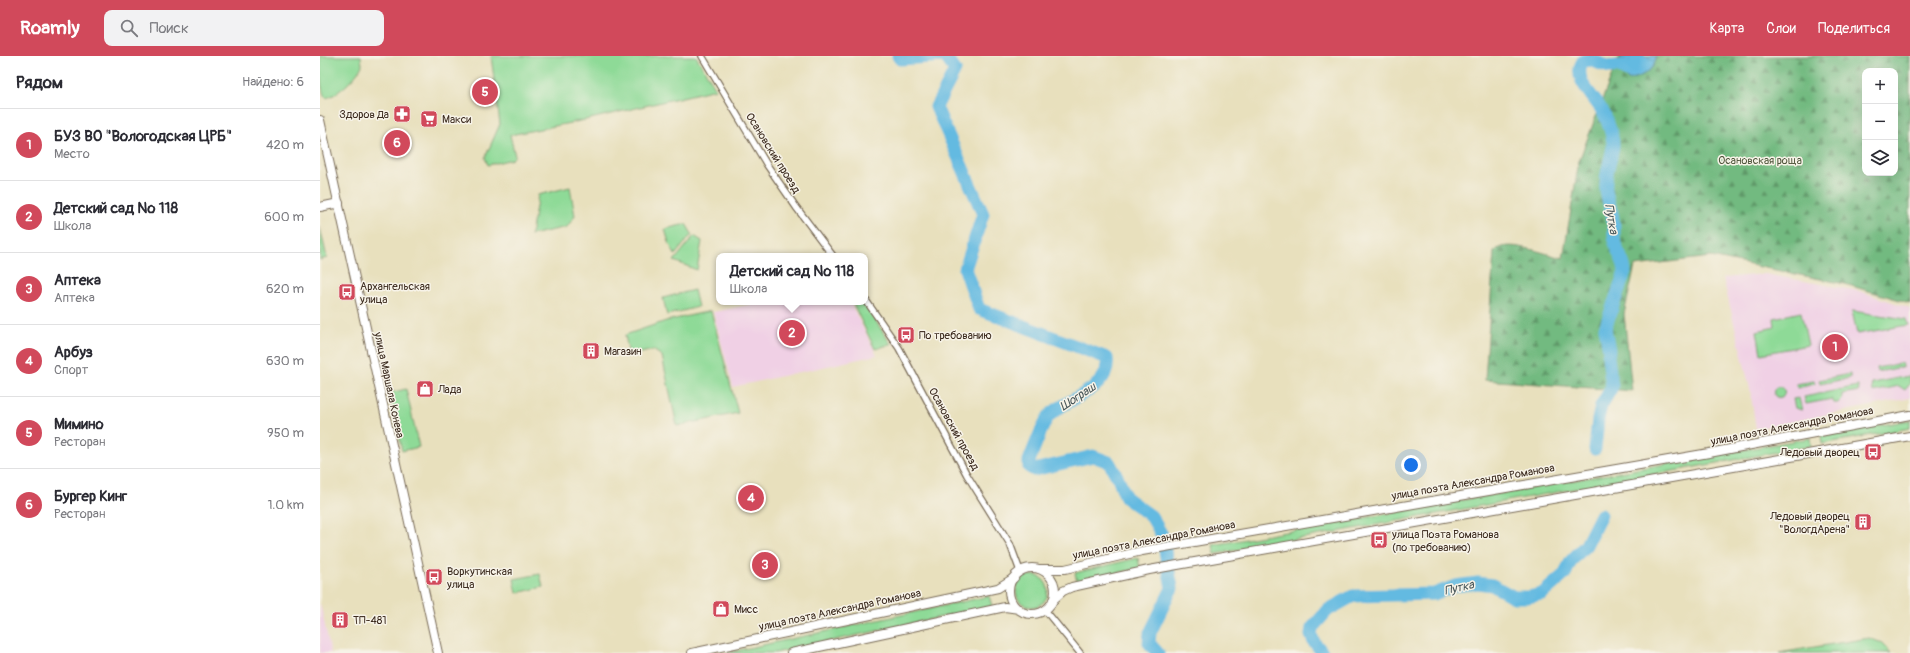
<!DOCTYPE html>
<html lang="ru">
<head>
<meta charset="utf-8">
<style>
  :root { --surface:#fff; --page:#f2f2f3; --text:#2b2b33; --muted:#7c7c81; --line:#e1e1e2; --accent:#d1495b }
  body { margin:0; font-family:Pangolin,sans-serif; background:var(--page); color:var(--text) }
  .controls { position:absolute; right:12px; top:12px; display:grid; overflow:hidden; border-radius:8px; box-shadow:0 4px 16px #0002 }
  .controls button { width:36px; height:36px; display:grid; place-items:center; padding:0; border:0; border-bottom:1px solid var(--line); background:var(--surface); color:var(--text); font:20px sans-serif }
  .you { position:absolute; left:1091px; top:409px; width:14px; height:14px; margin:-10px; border:3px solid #fff; border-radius:50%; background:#1a73e8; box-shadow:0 0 0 6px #1a73e833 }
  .badge { display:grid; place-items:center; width:26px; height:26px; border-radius:50%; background:var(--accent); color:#fff; font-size:13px; font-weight:700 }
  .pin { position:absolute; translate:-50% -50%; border:2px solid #fff; box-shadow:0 1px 4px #0006 }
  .popup { position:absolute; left:396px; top:197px; width:152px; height:52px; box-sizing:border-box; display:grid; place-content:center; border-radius:8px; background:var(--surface); filter:drop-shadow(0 1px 3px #0005); font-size:13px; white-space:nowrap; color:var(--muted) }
  .popup b { font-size:15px; color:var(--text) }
  .popup::after { content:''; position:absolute; left:50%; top:100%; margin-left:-8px; border:8px solid transparent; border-top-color:var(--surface) }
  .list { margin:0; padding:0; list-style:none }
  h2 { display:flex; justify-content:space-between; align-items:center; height:52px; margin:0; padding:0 16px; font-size:17px }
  h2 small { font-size:13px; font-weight:400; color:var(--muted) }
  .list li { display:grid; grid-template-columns:26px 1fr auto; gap:12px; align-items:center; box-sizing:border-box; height:72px; padding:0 16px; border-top:1px solid var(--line) }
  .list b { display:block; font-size:15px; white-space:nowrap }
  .list p { margin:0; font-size:13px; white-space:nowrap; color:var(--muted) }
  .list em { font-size:13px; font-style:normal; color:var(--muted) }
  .icon { flex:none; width:22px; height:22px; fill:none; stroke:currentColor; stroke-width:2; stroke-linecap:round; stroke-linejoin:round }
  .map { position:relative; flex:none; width:1590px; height:597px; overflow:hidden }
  header { display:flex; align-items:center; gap:24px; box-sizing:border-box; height:56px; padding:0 20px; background:var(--accent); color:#fff }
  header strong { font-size:19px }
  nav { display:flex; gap:22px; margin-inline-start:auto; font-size:14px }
  .search { width:280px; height:36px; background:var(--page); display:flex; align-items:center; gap:10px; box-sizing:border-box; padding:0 14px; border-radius:8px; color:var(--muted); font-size:15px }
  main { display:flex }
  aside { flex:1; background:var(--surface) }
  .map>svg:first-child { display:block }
</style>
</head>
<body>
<header>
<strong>Roamly</strong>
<div class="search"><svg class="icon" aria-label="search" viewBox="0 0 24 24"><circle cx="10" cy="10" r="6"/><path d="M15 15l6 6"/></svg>Поиск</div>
<nav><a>Карта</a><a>Слои</a><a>Поделиться</a></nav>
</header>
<main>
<aside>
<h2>Рядом<small>Найдено: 6</small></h2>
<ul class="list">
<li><span class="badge">1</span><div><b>БУЗ ВО &quot;Вологодская ЦРБ&quot;</b><p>Место</p></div><em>420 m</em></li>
<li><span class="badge">2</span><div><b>Детский сад № 118</b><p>Школа</p></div><em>600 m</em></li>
<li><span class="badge">3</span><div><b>Аптека</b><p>Аптека</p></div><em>620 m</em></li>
<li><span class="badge">4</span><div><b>Арбуз</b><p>Спорт</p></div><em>630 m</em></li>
<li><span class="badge">5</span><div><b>Мимино</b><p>Ресторан</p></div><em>950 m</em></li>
<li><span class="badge">6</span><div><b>Бургер Кинг</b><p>Ресторан</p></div><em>1.0 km</em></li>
</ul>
</aside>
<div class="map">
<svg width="1590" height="597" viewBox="0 0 1590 597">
  <defs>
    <pattern id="forest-firs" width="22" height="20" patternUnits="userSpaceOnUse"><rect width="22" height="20" fill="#72ba80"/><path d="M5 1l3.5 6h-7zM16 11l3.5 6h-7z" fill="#5f9768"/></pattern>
    <pattern id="water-ripples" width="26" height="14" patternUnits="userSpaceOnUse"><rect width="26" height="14" fill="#64bae1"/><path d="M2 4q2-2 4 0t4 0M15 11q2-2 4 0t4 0" fill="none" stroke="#5497b6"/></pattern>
  </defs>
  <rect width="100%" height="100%" fill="#f7f3e8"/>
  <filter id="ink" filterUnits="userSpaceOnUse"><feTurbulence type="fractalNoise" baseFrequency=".025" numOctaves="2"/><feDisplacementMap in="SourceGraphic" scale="8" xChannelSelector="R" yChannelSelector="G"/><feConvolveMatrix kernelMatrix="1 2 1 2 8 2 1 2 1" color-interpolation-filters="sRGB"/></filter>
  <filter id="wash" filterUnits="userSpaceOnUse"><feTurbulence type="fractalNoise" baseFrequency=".012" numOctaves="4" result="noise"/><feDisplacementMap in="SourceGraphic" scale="16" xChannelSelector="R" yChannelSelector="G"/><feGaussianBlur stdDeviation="0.9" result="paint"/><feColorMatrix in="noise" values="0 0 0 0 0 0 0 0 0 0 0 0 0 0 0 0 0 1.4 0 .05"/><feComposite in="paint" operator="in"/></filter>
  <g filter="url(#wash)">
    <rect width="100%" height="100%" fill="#e8e0bd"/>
    <!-- built -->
    <g fill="#f0d0e5">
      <polygon points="1445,218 1539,235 1590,252 1590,342 1436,373 1430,333 1403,222"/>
      <polygon points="444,246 530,246 557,299 413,331 393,256"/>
      <polygon points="0,547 11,597 0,597"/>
    </g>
    <!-- green -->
    <g fill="#8eda97" stroke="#64825a">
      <path d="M0,0h41l1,9c-3,10 -25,31 -36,33 -6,-6 -6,-31 -6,-42z"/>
      <polygon points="171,0 376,0 396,33 270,63 190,79 195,100 192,103 168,109 165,102 180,68"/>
      <polygon points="250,131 255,160 247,171 211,179 218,139"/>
      <polygon points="366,168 372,178 355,199 349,187 345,173"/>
      <polygon points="0,171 7,202 0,204"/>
      <polygon points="374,180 382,185 377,214 354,205"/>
      <polygon points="374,234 378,251 347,259 343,242"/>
      <polygon points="532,246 543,246 571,288 555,293"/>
      <polygon points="391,255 418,357 357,370 342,300 333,294 309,300 305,279 346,265"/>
      <polygon points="1532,255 1586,263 1588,269 1537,278"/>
      <polygon points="1481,256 1488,289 1441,298 1437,275 1455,271 1454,262"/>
      <polygon points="1582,307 1582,311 1558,316 1557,312"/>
      <polygon points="1530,318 1530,322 1500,328 1499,324"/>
      <polygon points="1589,320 1590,328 1585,334 1579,330 1553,336 1552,327"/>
      <polygon points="1494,325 1495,328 1477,332 1476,328"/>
      <polygon points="1538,330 1539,335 1522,338 1522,343 1518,347 1514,347 1512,343 1486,348 1484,341"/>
      <circle cx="1459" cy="336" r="5.5"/>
      <polygon points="86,333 99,391 82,395 69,337"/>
      <polygon points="1479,342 1482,354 1475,352 1473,343"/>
      <polygon points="1590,364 1590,372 1502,388 1501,380"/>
      <polygon points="1490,382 1491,390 895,498 893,489"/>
      <polygon points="818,502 820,512 757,526 755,517"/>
      <polygon points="220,518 223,531 197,537 194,523"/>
      <circle cx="712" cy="535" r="16"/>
      <polygon points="669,540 672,550 455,597 406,597"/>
      <polygon points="1549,582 1562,587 1571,597 1459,597"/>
    </g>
    <!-- forest -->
    <path fill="url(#forest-firs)" stroke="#56724f" fill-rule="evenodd" d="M1299,0h291v247l-65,-19 -134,-27 -76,9 -11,48 8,77 -147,-11 9,-128c10,-15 53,3 69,6l16,-97zM1545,15h30v102h-30z"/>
    <!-- water -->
    <path fill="url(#water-ripples)" stroke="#507280" d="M1303,0h33c0,15 -16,21 -28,24l-9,-11 -1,-7z"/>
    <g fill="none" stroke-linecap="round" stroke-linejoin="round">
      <!-- river -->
      <g stroke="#64bae1" stroke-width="13">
        <polyline points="578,0 580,3 624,0"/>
        <path d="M625,0l10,14 -19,37 47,107 -18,55 14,40 128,49c5,33 -41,39 -58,58 -6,7 -16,35 -20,45v6l5,3 59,-14 16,6 10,18 7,18 25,18 11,19 10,53 -22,45 -1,10 9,10"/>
        <path d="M1275,393l3,-29 3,-14 11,-19 -4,-30 1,-7 -4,-22 20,-56c0,-10 -7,-19 -10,-28 -2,-8 0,-17 -2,-25 -1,-10 -6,-19 -7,-29 -2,-16 6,-30 7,-45 0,-10 -4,-19 -7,-27 -7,-19 -36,-37 -23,-57l7,-1 20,7 7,-1 12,6 7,-3 2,-13"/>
        <polyline points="1003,597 994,586 991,579 992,572 1008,554 1033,540 1114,538 1135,530 1158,527 1172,529 1194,541 1208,541 1222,538 1245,518 1251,505 1266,489 1281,459"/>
      </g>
    </g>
  </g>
  <g filter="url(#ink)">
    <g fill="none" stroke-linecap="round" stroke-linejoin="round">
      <defs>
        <g id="street">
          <polyline points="382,0 447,109 476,151 513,200"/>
          <polyline points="545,243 579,292 647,419 690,488 700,515"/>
          <polyline points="725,554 760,597"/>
        </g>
        <g id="secondary">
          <polyline points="0,64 118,597"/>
          <polyline points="0,151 19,147"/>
          <circle cx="712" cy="535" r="23"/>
          <polyline points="720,513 745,513 822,495 1389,397 1590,359"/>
          <polyline points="733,544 743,535 752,531 829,514 1590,380"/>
          <polyline points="372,597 678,532 694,522"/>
          <polyline points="471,597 685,551 699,553"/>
        </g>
      </defs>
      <!-- street casing -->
      <use href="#street" stroke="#786a56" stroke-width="8"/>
      <!-- secondary casing -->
      <use href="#secondary" stroke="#786a56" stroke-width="10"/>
      <!-- street -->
      <use href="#street" stroke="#fff" stroke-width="5.5"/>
      <!-- secondary -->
      <use href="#secondary" stroke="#fff" stroke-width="8"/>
    </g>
  </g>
  <!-- icons -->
  <defs>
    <symbol id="pharmacy-square" viewBox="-11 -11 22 22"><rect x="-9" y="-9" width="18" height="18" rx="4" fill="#d1495b" stroke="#f7f3e8"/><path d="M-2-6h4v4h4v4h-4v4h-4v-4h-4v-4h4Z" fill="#fff"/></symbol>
    <symbol id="supermarket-square" viewBox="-11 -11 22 22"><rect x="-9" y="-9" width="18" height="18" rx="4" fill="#d1495b" stroke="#f7f3e8"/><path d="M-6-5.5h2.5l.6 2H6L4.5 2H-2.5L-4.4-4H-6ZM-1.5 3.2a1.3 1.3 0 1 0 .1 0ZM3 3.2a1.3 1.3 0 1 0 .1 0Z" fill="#fff"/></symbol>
    <symbol id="bus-square" viewBox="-11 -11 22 22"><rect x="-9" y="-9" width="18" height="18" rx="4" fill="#d1495b" stroke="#f7f3e8"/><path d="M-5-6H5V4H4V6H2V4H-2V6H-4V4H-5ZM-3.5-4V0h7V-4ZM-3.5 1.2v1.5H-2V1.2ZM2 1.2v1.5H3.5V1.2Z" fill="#fff"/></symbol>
    <symbol id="building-square" viewBox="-11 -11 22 22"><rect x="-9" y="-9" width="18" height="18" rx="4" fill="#d1495b" stroke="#f7f3e8"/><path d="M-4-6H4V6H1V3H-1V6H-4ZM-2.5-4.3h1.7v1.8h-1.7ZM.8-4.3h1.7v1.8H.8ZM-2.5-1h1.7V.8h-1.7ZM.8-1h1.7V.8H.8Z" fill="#fff"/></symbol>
    <symbol id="shop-square" viewBox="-11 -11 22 22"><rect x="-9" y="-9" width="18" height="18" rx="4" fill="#d1495b" stroke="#f7f3e8"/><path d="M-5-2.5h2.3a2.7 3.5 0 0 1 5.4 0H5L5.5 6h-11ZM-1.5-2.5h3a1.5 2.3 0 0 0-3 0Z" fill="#fff"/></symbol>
  </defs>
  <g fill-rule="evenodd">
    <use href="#pharmacy-square" x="72" y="48" width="20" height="20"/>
    <use href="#supermarket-square" x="99" y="53" width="20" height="20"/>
    <use href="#bus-square" x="17" y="226" width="20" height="20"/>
    <use href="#bus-square" x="576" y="269" width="20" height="20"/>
    <use href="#building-square" x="261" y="285" width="20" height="20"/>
    <use href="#shop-square" x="95" y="323" width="20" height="20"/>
    <use href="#bus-square" x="1543" y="386" width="20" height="20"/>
    <use href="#building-square" x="1533" y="456" width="20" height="20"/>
    <use href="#bus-square" x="1049" y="474" width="20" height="20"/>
    <use href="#bus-square" x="104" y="511" width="20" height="20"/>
    <use href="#shop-square" x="391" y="543" width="20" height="20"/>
    <use href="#building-square" x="10" y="554" width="20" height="20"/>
  </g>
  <g text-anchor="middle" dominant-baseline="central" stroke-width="3" stroke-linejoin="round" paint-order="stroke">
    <!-- poi labels -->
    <g font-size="11" fill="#3b2a1e" stroke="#f7f3e8" text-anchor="start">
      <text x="69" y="58" text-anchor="end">Здоров Да</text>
      <text x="122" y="63">Макси</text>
      <text x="40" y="230">Архангельская<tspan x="40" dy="13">улица</tspan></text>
      <text x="599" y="279">По требованию</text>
      <text x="284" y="295">Магазин</text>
      <text x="118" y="333">Лада</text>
      <text x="1540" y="396" text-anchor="end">Ледовый дворец</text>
      <text x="1530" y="460" text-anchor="end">Ледовый дворец<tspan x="1530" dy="13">"ВологдАрена"</tspan></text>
      <text x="1072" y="478">улица Поэта Романова<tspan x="1072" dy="13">(по требованию)</tspan></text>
      <text x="127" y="515">Воркутинская<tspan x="127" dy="13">улица</tspan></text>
      <text x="414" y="553">Мисс</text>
      <text x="33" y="564">ТП-481</text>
    </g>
    <!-- street labels -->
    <g font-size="11" fill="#3b2a1e" stroke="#f7f3e8">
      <text transform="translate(453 97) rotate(58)">Осановский проезд</text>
      <text transform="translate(69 329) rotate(78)">улица Маршала Конева</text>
      <text transform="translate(1472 370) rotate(-11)">улица поэта Александра Романова</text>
      <text transform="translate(634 373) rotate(61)">Осановский проезд</text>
      <text transform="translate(1153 426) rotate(-10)">улица поэта Александра Романова</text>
      <text transform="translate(834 484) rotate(-11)">улица поэта Александра Романова</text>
      <text transform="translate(520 554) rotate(-12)">улица поэта Александра Романова</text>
    </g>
    <!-- park labels -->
    <g font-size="11" fill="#50563c" stroke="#f7f3e8">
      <text x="1440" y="104">Осановская роща</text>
    </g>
    <!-- water labels -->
    <g font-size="12" font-style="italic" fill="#475558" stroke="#f7f3e8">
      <text transform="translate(1291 163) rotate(80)">Путка</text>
      <text transform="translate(758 341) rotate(-34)">Шограш</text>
      <text transform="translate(1139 532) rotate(-13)">Путка</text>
    </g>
  </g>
</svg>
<div class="controls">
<button>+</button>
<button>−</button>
<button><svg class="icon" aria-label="layers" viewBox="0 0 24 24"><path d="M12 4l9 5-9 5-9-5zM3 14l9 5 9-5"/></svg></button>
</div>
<div class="you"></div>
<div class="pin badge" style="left:1515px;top:291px">1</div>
<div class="pin badge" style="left:472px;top:277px">2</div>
<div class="popup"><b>Детский сад № 118</b>Школа</div>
<div class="pin badge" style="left:445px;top:509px">3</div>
<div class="pin badge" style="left:431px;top:442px">4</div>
<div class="pin badge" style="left:165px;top:36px">5</div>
<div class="pin badge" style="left:77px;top:87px">6</div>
</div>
</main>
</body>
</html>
